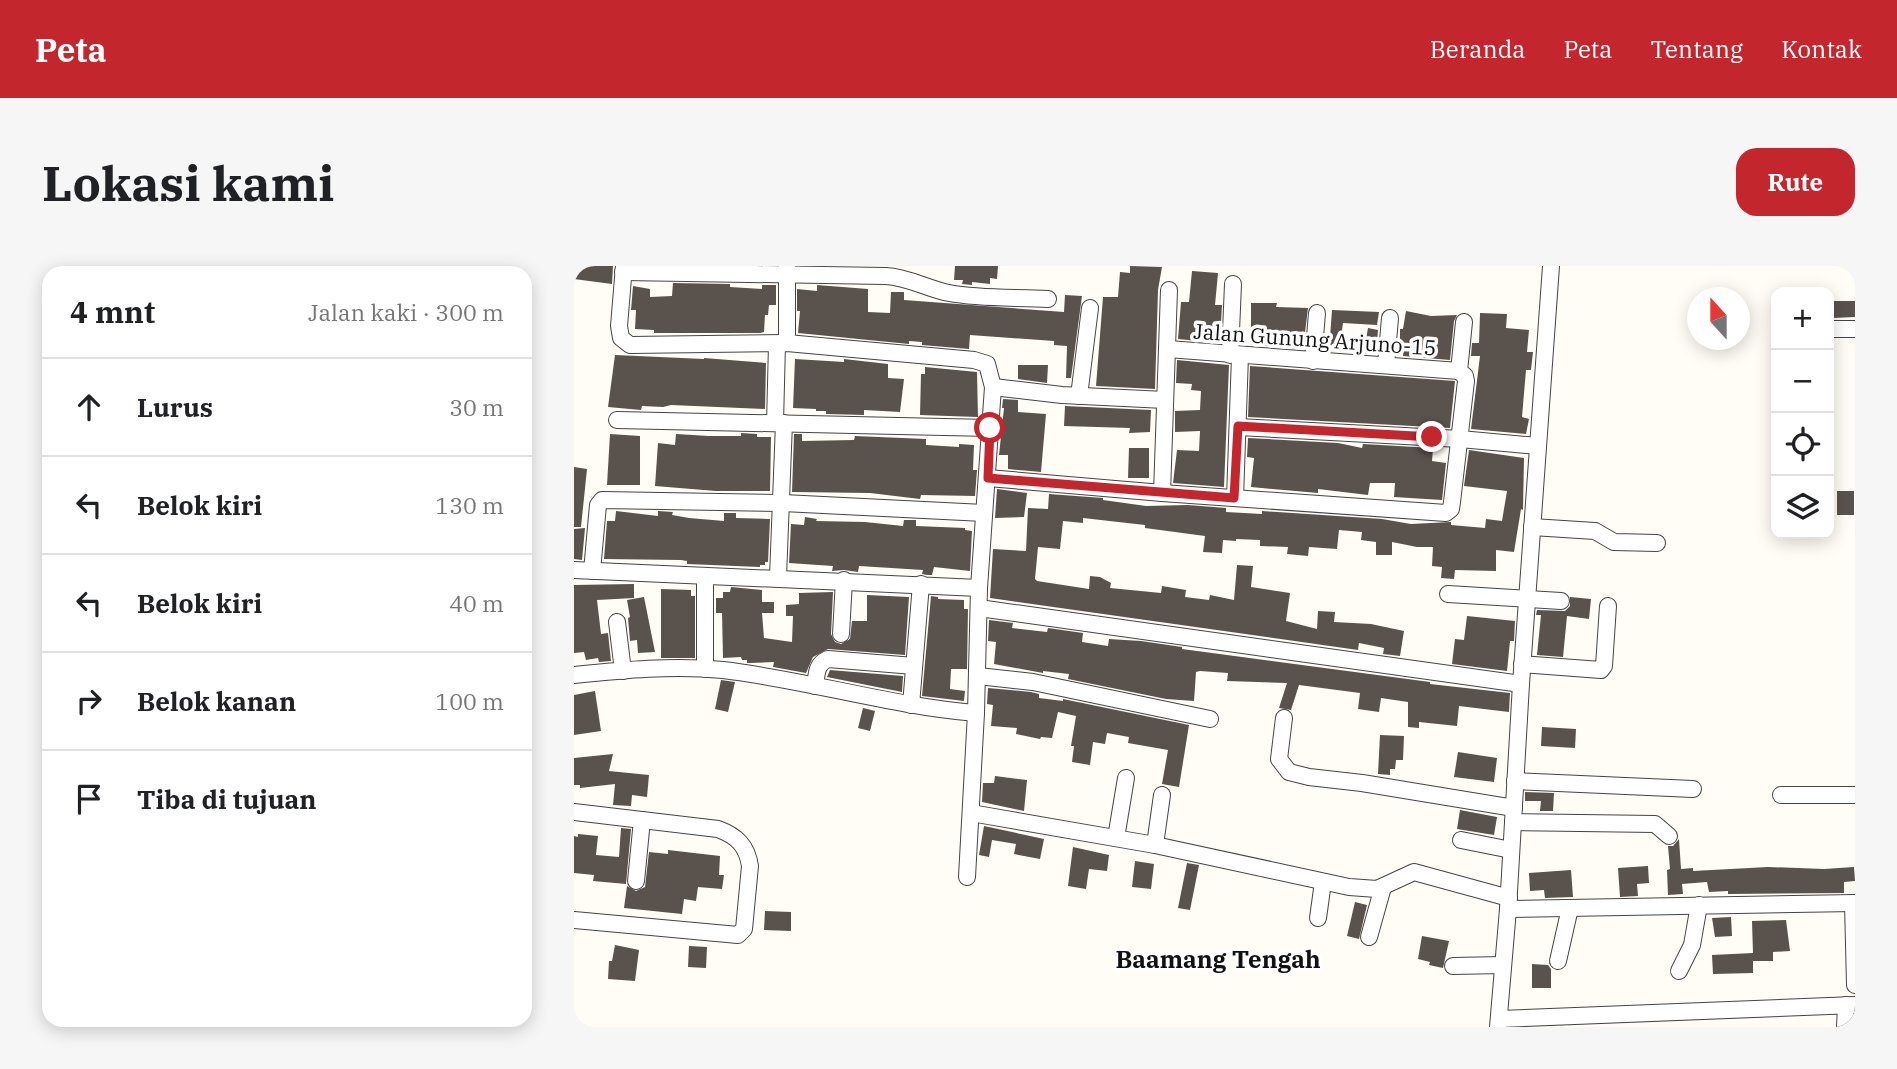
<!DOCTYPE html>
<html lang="id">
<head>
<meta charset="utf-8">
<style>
  :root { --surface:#fff; --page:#f6f6f6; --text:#202124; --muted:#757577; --line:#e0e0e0; --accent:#c4262e }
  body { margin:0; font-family:"IBM Plex Serif",serif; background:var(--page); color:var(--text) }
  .controls { position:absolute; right:21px; top:21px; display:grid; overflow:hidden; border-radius:14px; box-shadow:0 4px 18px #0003 }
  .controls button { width:63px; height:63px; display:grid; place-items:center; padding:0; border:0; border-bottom:2px solid var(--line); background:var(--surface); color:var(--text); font:35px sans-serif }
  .compass { position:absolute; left:1113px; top:21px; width:63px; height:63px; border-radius:50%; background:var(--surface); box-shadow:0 4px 18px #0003; rotate:339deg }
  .stop { position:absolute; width:21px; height:21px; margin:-16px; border:5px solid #c4262e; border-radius:50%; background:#fff }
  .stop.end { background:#c4262e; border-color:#fff; box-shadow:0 2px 7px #0008 }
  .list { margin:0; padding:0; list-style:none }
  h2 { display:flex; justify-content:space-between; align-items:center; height:91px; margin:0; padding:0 28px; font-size:30px }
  h2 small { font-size:23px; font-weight:400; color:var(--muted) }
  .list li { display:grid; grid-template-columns:46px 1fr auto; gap:21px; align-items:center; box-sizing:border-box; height:98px; padding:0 28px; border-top:2px solid var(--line) }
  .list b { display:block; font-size:26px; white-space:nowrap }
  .list em { font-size:23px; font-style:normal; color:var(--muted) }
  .icon { flex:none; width:38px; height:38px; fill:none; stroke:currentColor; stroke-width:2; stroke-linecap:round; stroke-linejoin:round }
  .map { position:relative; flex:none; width:1281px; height:761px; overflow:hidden; border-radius:21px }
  header { display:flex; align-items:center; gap:42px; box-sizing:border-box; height:98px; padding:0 35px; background:var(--accent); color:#fff }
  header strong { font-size:33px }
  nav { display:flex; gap:38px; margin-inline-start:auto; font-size:24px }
  .intro { display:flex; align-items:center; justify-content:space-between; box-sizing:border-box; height:168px; padding:0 42px }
  h1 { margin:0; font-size:49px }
  .button { padding:18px 32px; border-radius:21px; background:var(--accent); color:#fff; font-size:24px; font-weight:700 }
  main { display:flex; gap:42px; padding:0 42px }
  aside { flex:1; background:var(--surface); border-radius:21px; box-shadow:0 4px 18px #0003 }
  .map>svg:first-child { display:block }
</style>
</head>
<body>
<header>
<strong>Peta</strong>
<nav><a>Beranda</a><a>Peta</a><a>Tentang</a><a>Kontak</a></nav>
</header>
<div class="intro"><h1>Lokasi kami</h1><a class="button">Rute</a></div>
<main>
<aside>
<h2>4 mnt<small>Jalan kaki · 300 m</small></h2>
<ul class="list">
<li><svg class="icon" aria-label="ahead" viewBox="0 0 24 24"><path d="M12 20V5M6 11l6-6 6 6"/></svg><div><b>Lurus</b></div><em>30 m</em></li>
<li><svg class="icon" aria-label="left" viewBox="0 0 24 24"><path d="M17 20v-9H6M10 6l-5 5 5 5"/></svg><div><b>Belok kiri</b></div><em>130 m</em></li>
<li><svg class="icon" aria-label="left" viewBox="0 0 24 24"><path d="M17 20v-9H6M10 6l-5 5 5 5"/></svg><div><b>Belok kiri</b></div><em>40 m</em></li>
<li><svg class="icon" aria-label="right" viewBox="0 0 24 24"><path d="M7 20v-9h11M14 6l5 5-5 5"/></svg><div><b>Belok kanan</b></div><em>100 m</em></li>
<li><svg class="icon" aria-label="arrive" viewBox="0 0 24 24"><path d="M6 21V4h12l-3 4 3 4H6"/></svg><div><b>Tiba di tujuan</b></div></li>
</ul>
</aside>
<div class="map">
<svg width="1281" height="761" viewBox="0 0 1281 761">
  <rect width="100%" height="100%" fill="#fffdf5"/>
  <!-- building -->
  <g fill="#5a524d">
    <polygon points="0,0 39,0 38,18 0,13"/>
    <polygon points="381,0 424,0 423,13 416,12 416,18 398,16 398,19 388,18 389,14 380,14"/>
    <polygon points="556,0 588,1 584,24 581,123 522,120 529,31 544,31 546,6 556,7"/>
    <polygon points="618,5 644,7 641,39 648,39 646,74 624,71 624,75 604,73 607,36 615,36"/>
    <polygon points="99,17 156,18 156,21 188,23 188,19 202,19 202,39 195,39 194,49 191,49 190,66 186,67 80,67 80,64 61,63 62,44 57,44 59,20 76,23 76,31 98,30"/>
    <polygon points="243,19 294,23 294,46 316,47 317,26 330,26 330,34 490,46 491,29 508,30 497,112 492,112 493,80 480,79 480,75 396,69 395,83 348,79 348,76 335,75 335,78 224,67 226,45 223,45 223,23 243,25"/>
    <polygon points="1255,35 1281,35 1281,51 1259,52 1255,50"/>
    <polygon points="677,37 703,37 702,41 734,42 729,83 677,79"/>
    <polygon points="758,44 805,46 803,59 769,57 766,79 789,81 791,79 794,62 804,64 802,88 755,85"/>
    <polygon points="832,45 857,50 883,49 880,55 876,94 829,90 830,79 826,79 826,63 829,63"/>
    <polygon points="906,47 933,48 932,62 955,64 953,86 959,86 957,104 952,104 948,151 955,153 952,168 897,163 906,90 897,90 898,77 905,77"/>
    <polygon points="41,89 130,93 130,92 192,97 191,143 97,139 89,141 68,140 67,144 34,141"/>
    <polygon points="221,93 270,96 270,93 314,98 314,112 330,113 326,146 290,144 290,149 252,148 252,145 242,145 242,143 219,142"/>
    <polygon points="603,94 655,99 650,221 599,217 603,184 625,185 626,165 601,166 601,145 626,144 627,125 617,124 618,118 602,117"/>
    <polygon points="444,99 474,99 473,117 444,113"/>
    <polygon points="676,100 881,115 876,162 674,151"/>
    <polygon points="351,101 403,106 404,151 346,149 347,108 351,108"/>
    <polygon points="429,133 444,134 444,146 472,148 467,206 434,203 434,189 425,189 430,142 428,142"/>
    <polygon points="491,140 577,144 576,166 555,167 556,162 490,160"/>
    <polygon points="167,167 183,168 183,171 197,171 196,225 142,225 81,220 84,177 101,179 102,168 135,170 167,170"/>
    <polygon points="36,168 66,170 66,219 33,219"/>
    <polygon points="220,168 228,168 228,175 280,174 281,170 352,173 352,179 385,181 385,178 400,179 399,204 403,204 401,230 347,229 346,233 296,227 218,226"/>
    <polygon points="674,172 764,177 788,182 789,178 859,182 858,195 872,197 868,234 820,231 821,217 796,217 794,229 744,223 744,227 677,221 680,192 673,191"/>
    <polygon points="555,182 575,182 575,212 554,212"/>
    <polygon points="895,184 950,192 949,244 947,243 940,286 922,284 922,305 881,304 880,313 867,312 868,301 858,300 859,281 843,281 818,276 818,289 802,289 802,276 787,274 788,266 765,264 763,283 735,281 734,290 713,288 714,281 686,280 686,274 662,273 662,275 649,274 648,287 629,286 631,270 571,262 571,259 509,252 509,257 489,255 486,283 464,281 461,313 463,315 515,323 516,310 526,311 537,317 536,322 587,327 588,320 612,324 611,331 635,334 636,329 660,334 663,299 679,300 677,321 716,327 712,355 743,363 744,345 761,346 760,356 797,358 830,365 826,390 809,388 810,382 785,377 784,384 416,332 419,283 452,285 454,242 474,243 475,228 529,232 529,234 572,240 614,239 652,242 652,246 688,248 688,245 808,253 837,258 877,256 877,259 911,262 912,253 928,255 933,225 890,220"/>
    <polygon points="0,201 13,203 7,261 0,261"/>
    <polygon points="423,223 453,227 450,251 421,252"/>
    <rect x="1263" y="225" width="17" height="24"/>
    <polygon points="42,245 84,250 84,245 99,246 98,249 115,252 150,255 150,247 162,247 162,252 196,253 194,296 191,296 191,299 186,299 186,301 113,298 113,295 107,294 30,293 33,255 41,255"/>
    <polygon points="231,251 243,253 242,255 291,256 329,260 330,254 342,254 342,260 391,262 391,264 398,265 396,305 360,301 358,309 353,309 348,308 349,304 285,300 284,306 270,304 258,305 259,300 215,297 217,258 230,259"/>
    <polygon points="11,262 8,294 0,293 0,263"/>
    <polygon points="60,318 60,332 23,334 27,368 34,367 37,395 25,396 24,392 12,394 10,386 0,387 0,319"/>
    <polygon points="157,321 188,324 188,336 200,336 200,347 188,347 190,372 218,376 219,350 212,350 212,339 225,338 225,327 259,326 257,368 261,376 267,378 276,373 278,355 293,355 293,329 335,331 331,389 254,383 239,391 232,407 199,401 200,396 176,397 173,397 173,394 168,394 167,391 149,392 148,347 142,347 142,332 149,332 149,326 156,326"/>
    <polygon points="87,323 117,324 117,330 121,330 121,392 87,392"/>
    <polygon points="357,330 364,331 364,333 390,334 390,343 394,343 393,403 377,403 376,423 391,425 390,435 348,430"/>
    <polygon points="70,331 81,386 64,387 63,374 56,375 54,352 56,351 53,334"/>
    <polygon points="996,331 1017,333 1015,353 993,350 989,391 963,389 967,349 962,349 963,344 991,345 996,340"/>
    <polygon points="893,350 941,355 940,375 936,375 933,405 878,398 881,373 890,374"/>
    <polygon points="415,354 439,357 438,362 473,366 474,362 509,367 508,376 534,380 535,373 567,375 608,381 608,383 856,416 856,418 936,427 935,446 885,440 883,460 845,456 845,462 834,461 834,436 807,432 805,446 784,443 786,427 725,419 717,444 705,442 713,417 653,415 654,407 626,405 622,406 620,435 592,433 494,413 495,408 469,405 469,407 420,398 422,376 414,375"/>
    <polygon points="256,404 329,410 328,426 253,411"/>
    <polygon points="147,414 161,416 154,446 141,443"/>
    <polygon points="414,422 457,426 465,428 465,432 489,435 489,433 615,459 605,521 588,518 594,484 554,477 555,471 533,467 531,478 519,476 516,499 498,496 500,480 497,480 502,450 484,446 478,472 467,471 466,473 442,468 443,462 417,460 419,439 413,438"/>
    <polygon points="21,425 27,465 0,469 0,429"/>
    <polygon points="289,442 301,445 296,465 284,462"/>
    <polygon points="968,461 1002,463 1001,482 967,480"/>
    <polygon points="806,469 830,470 829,494 822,494 821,503 816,503 816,509 804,508"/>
    <polygon points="884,486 923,492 920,516 880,511"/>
    <polygon points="39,488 35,505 75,509 73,531 58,529 57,540 39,539 41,518 6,522 6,519 0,519 0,492"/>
    <polygon points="421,510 453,514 450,545 408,536 409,517 420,517"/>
    <polygon points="951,526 980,527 979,545 966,545 967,535 951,535"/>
    <polygon points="886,544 923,551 920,569 883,563"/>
    <polygon points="410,560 470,573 466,593 440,588 442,578 418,574 415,591 405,589"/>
    <polygon points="47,562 57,563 52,618 19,615 20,609 0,607 0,570 4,571 4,568 24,570 22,589 45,591"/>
    <polygon points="1105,573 1107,603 1119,602 1119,605 1194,601 1250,603 1280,601 1281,615 1270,616 1270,627 1154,628 1154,625 1135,626 1133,616 1108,618 1109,628 1094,629 1093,604 1096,603 1094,580 1099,580"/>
    <polygon points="499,581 535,589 533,605 515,603 512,623 494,620"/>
    <polygon points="94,584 146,590 145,609 150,609 148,623 124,621 122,635 110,633 108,648 50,642 53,620 62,625 71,621 75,586 94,588"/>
    <polygon points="561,595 580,598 577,623 558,621"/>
    <polygon points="613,597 625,599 616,644 604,642"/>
    <polygon points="1074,600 1075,617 1063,618 1064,630 1046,631 1044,602"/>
    <polygon points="997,604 999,631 971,632 970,624 956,625 955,607"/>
    <polygon points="781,636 793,639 785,673 773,670"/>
    <polygon points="191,645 217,646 217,665 190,664"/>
    <polygon points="1157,651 1158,670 1141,671 1138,652"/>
    <polygon points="1212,654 1216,685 1199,686 1199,695 1179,695 1179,707 1139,708 1138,689 1179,687 1178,655"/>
    <polygon points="848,670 875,675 869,702 855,699 856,696 844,693"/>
    <polygon points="41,679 65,684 61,715 34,713 35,695 38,695"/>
    <polygon points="115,680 133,681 132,702 114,701"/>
    <polygon points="958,698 974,699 977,703 977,722 958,722"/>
  </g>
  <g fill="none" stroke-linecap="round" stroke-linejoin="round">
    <defs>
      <g id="minor">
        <polyline points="50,0 45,60 47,72 56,79 213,77 400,94 413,98 419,121 405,322 402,447 393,611"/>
        <polyline points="213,0 213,77"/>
        <path d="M49,6l263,4c22,1 42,13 63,17 32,6 67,4 99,6"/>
        <polyline points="1255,63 1281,63"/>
        <polyline points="594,83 885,105"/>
        <polyline points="656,89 659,18"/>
        <polyline points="739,95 743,47"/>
        <polyline points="812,99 816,52"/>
        <polyline points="419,121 488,129 591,134"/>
        <polyline points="505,130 516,42"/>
        <polyline points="43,154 416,162"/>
        <polyline points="201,157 203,78"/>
        <polyline points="664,161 886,173 964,180"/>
        <polyline points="414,212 588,227 872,247 877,243 878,236 892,115 891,110 885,105 890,56"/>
        <polyline points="588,227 595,24"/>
        <polyline points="661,232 666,90"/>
        <polyline points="958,261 1021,265 1040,276 1083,277"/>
        <polyline points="0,304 405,322"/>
        <polyline points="18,305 24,239 28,234 209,237 410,247"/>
        <polyline points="204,311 210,157"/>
        <polyline points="874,328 987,335"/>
        <polyline points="405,342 947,418"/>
        <polyline points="43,356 49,405"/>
        <polyline points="267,368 270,314"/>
        <polyline points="948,398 1027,404 1030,400 1034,340"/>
        <polyline points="131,403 131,311"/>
        <path d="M0,409c49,-5 100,-10 149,-5 85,10 168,36 253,43"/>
        <polyline points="404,410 459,416 636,453"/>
        <path d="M241,420c2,-13 1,-22 13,-27l86,7"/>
        <polyline points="337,439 347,318"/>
        <polyline points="710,452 705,493 715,506 735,511 788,517 940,542"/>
        <polyline points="941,515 1119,523"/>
        <polyline points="1207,529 1281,529"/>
        <path d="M0,546l144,17c19,7 29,17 32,37l-6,63 -6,6 -164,-15"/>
        <polyline points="397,547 581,579 775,621 803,623 840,606 935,632"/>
        <polyline points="939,556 1081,558 1095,570"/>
        <polyline points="542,572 552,512"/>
        <polyline points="887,574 937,584"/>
        <polyline points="581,579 588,529"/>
        <polyline points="62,615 68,554"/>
        <polyline points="1279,637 1281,719"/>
        <polyline points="934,643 1281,637"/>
        <polyline points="744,652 749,616"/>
        <polyline points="795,671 809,621"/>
        <polyline points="984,695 996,642"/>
        <polyline points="879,700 929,699"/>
        <polyline points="1105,705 1118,679 1125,639"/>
        <polyline points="925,753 1281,739"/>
        <polyline points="924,761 934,643 947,418 977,0"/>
        <polyline points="1271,761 1272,739"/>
      </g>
    </defs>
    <!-- minor casing -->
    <use href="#minor" stroke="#444" stroke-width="18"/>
    <!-- minor -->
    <use href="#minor" stroke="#fff" stroke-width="16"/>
  </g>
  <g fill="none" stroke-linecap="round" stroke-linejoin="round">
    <!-- route -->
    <polyline stroke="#c4262e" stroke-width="9" points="416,162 414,212 660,232 664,160 858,171"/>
  </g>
  <g text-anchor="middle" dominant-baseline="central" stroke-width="7" stroke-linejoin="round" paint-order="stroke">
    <!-- street labels -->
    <g font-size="21" fill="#111" stroke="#fff">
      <text transform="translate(741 73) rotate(4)">Jalan Gunung Arjuno-15</text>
    </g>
    <!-- quarter labels -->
    <g font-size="24" font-weight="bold" fill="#111" stroke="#fff">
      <text x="644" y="693">Baamang Tengah</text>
    </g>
  </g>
</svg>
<div class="controls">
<button>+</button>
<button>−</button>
<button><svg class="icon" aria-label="locate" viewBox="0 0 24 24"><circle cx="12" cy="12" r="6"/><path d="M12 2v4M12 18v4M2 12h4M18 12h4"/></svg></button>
<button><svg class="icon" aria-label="layers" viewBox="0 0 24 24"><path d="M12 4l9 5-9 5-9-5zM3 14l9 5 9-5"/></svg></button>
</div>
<svg class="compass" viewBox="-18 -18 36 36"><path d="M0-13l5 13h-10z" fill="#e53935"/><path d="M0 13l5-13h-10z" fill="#757577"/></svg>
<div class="stop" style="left:416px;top:162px"></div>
<div class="stop end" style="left:858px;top:171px"></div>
</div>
</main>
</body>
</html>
